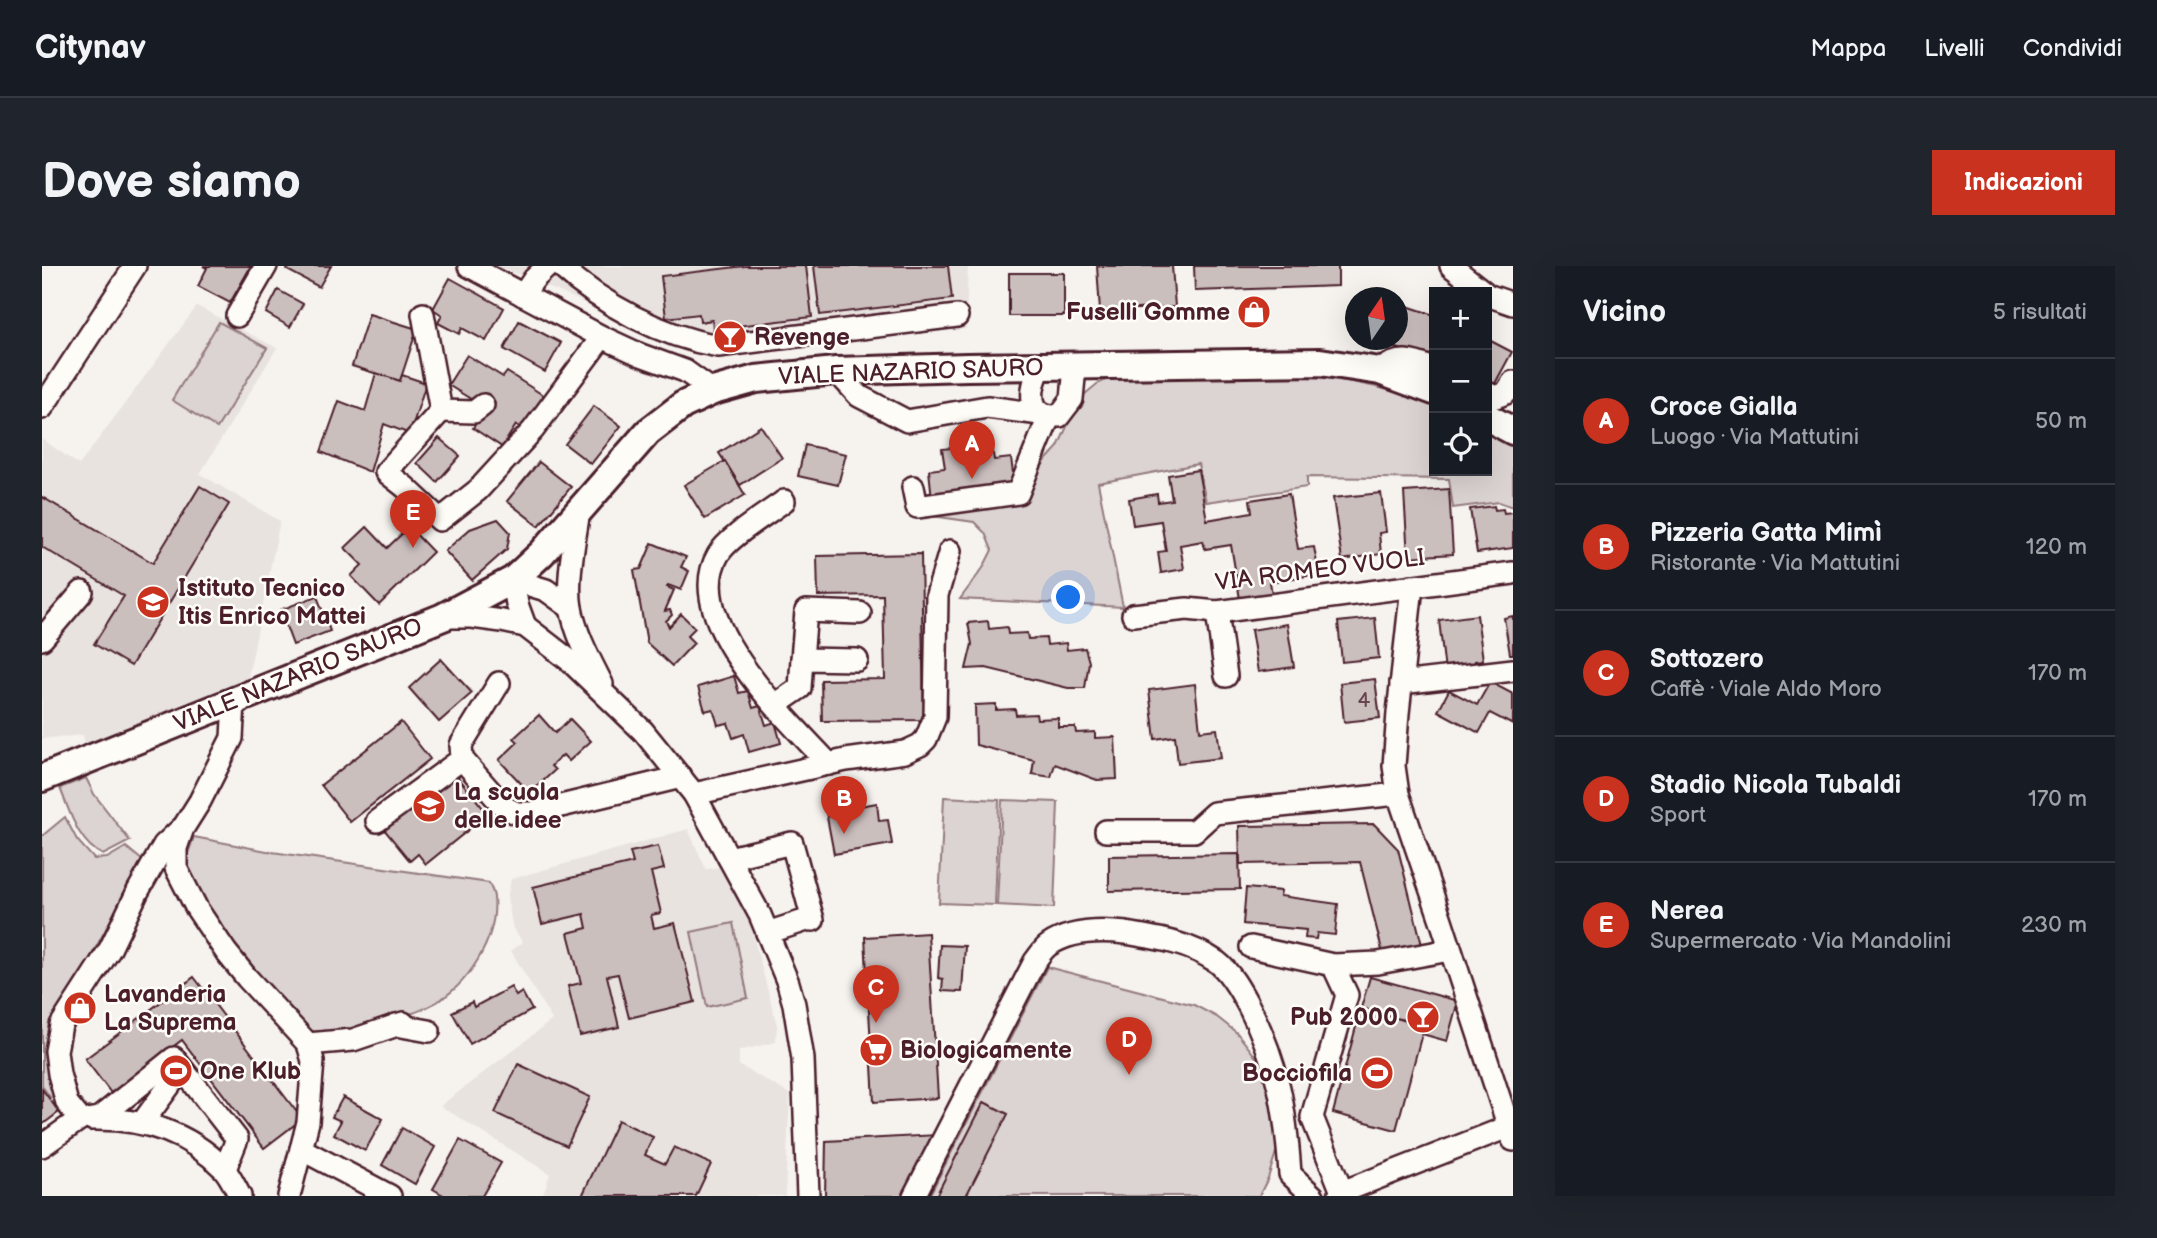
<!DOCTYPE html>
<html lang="it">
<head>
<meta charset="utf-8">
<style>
  :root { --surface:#171b24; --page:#20242c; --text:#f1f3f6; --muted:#9ea1a6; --line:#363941; --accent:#c8321e }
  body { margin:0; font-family:"Balsamiq Sans",sans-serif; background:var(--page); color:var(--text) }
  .controls { position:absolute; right:21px; top:21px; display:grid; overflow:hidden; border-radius:0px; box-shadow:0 7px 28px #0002 }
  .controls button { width:63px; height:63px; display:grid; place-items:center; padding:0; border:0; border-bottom:2px solid var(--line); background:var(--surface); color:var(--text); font:35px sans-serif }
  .compass { position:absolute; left:1303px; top:21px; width:63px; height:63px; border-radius:50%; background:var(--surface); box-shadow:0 7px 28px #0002; rotate:13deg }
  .you { position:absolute; left:1027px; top:332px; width:24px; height:24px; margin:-18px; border:5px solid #fff; border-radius:50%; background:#1a73e8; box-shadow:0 0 0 10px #1a73e833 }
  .badge { display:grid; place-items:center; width:46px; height:46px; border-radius:50%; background:var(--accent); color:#fff; font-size:23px; font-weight:700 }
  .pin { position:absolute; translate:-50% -58px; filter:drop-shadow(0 2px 4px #0008) }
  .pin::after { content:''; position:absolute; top:37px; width:24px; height:21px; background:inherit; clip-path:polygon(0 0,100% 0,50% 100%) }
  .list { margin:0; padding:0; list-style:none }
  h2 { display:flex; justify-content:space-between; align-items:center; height:91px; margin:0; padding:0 28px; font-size:30px }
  h2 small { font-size:23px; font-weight:400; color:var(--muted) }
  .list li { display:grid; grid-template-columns:46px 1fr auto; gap:21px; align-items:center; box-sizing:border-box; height:126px; padding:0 28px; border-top:2px solid var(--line) }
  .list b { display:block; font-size:26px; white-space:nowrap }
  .list p { margin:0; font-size:23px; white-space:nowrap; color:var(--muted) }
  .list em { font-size:23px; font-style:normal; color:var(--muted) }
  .icon { flex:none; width:38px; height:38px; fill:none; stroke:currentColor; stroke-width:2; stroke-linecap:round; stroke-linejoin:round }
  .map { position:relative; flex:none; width:1471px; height:930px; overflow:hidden; border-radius:0px }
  header { display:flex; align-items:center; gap:42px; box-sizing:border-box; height:98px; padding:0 35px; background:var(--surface); border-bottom:2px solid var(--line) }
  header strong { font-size:33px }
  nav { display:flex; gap:38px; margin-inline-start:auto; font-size:24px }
  .intro { display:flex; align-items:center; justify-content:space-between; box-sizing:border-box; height:168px; padding:0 42px }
  h1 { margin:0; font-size:49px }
  .button { padding:18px 32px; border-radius:0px; background:var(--accent); color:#fff; font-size:24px; font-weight:700 }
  main { display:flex; gap:42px; padding:0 42px }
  aside { flex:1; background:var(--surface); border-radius:0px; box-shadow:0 7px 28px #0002 }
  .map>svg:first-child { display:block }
</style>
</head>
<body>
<header>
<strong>Citynav</strong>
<nav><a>Mappa</a><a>Livelli</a><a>Condividi</a></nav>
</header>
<div class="intro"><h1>Dove siamo</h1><a class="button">Indicazioni</a></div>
<main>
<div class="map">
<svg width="1471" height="930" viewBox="0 0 1471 930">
  <rect width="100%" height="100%" fill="#f6f3ef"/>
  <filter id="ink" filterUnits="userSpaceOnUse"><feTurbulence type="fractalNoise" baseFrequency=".0143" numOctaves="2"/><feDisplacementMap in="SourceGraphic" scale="14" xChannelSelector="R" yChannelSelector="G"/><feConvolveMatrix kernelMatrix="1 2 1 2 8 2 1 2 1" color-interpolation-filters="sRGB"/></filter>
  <g filter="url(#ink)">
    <!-- built -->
    <g fill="#e9e3e0">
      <polygon points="456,0 926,0 924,63 665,89"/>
      <polygon points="155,40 235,82 158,208 238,255 205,417 44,483 41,469 0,473 0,173 37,199"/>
      <polygon points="646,563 664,603 678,601 706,650 735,759 734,776 697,785 697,799 748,828 743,930 500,930 508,908 398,840 510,754 469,685 481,676 471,663 465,632 469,613"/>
    </g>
    <!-- green -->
    <g fill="#dcd4d2" stroke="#937a7e" stroke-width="2">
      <polygon points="177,56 225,82 175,162 130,134"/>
      <path d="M1230,108c56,3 110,9 162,32v65h53v-38l26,13v61l-14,-5 -46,6 -4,-29 -142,-2v10l-101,15 -8,-38 -100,19 25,124 -163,-8 23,-31 9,-18 -7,-17 -11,-11 -49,-7 92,-13 30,-43 11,-12 21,-48 18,-15 18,-8z"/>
      <path d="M44,512l8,16 36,47 -27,14c-25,-12 -33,-43 -43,-67z"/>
      <polygon points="902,531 957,534 953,639 897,637"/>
      <polygon points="960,534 1016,536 1012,642 955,639"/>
      <polygon points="23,551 35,574 52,593 65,592 84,581 101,595 11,760 6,790 13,834 8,831 0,820 0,570"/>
      <path d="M152,571l78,15 217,31c2,5 5,10 5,15 4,40 -26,88 -61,106 -17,10 -37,14 -55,19 -21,6 -42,14 -63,9 -26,-7 -98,-107 -113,-133 -7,-12 -11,-27 -16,-40z"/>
      <polygon points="691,657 706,732 665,741 649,666"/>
      <polygon points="1005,701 1152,739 1175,751 1195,767 1221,800 1228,818 1236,880 1226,912 1217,930 887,930"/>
    </g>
    <!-- building -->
    <g fill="#cbbfbe" stroke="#4a1f2b" stroke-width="2">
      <polygon points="161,0 209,0 188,37 156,20 165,2"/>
      <polygon points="248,0 289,0 277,21 245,4"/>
      <polygon points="703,0 764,0 770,51 671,63 670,54 658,56 657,48 624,52 619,10"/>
      <polygon points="772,0 906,0 910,33 778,49"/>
      <polygon points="1055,0 1130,0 1133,41 1058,45"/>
      <polygon points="1152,0 1296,0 1296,20 1153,25"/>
      <rect x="967" y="7" width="55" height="43"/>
      <polygon points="408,12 462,42 444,75 420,62 417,68 396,57 400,49 391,43"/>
      <polygon points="236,24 261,38 248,61 224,47"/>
      <polygon points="1356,37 1392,49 1392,95 1338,76 1339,74 1356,74"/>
      <polygon points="327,48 375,63 358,115 310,100"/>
      <polygon points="477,55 519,77 503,106 462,83"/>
      <polygon points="1445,73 1470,86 1450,123 1445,120"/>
      <polygon points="425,89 461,111 465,106 504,131 483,164 474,159 460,181 431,162 447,137 437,138 406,119"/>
      <polygon points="334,107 358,115 360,109 384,117 368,168 342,158 328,206 279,186 297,135 323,145"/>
      <polygon points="552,140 579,160 549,198 523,178"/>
      <polygon points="719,160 740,192 698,219 677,187"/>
      <polygon points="397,172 418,190 395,216 375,197"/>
      <polygon points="949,177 952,194 969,192 973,222 890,233 887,204 903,202 900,183"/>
      <polygon points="763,179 804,188 796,219 756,210"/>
      <polygon points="683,195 703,229 663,253 642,219"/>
      <polygon points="497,196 529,221 497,260 465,235"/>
      <polygon points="1156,204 1165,254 1210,246 1208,234 1247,228 1256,283 1272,281 1277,308 1228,316 1230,328 1198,333 1189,279 1163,283 1161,275 1138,279 1142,303 1119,307 1116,286 1124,285 1119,255 1091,259 1087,233 1115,228 1116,236 1130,234 1126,209"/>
      <polygon points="158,220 187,238 89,400 52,378 82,330 0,281 0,231 111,297"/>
      <polygon points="1407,223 1411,288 1366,291 1362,226"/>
      <polygon points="1339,227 1344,266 1337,267 1339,288 1300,294 1291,232"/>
      <polygon points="1452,240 1453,244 1461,243 1462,247 1471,246 1471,282 1435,287 1428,243"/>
      <polygon points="456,253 468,266 465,283 430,314 403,285 428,263"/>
      <polygon points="325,261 345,282 367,261 391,286 337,339 309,310 320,299 303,282"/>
      <polygon points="610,277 644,291 639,301 647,305 639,324 626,319 625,321 632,324 623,345 628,344 630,349 624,355 627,361 639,348 653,362 645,370 652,377 630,400 605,377 592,304 599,303"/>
      <polygon points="879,288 882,454 780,455 779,414 843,413 841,329 776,330 775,290"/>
      <polygon points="275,330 288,365 251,379 238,344"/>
      <polygon points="1435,349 1441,394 1433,395 1433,401 1403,405 1397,354"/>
      <polygon points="1471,350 1471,388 1468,388 1462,352"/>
      <polygon points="1333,352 1337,392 1300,396 1296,356"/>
      <polygon points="946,355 947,363 965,361 966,368 985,367 986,373 1004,372 1005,379 1024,377 1025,384 1043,382 1047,396 1043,422 1026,422 944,402 924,403 930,378 926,357"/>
      <polygon points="1245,358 1252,401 1216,406 1209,364"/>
      <polygon points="399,393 430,427 397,456 367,422"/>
      <polygon points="692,410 697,427 706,425 711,442 718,440 724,459 733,456 739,477 707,486 702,468 691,472 686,457 676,459 671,443 663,445 656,421"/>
      <polygon points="1333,413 1338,452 1302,456 1298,417"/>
      <polygon points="1448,416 1471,428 1471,459 1448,447 1437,467 1396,445 1407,424 1435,439"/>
      <polygon points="1153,418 1158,465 1175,463 1179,492 1136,497 1133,470 1113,473 1107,424"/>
      <polygon points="954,438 954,444 973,443 974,449 994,448 995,453 1016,452 1016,461 1033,461 1034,467 1053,466 1053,472 1073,471 1075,513 1055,514 1013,498 1009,511 990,508 992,494 934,479 933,439"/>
      <polygon points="497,449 513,467 528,453 549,475 527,495 521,489 509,500 513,504 488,527 457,494 476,476 472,472"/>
      <polygon points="359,456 388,493 308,556 279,519"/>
      <polygon points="415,510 446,548 384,598 376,588 368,595 341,562 377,533 380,538"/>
      <polygon points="835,537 837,555 846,554 850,578 792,588 784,546"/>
      <polygon points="1332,558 1356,583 1380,679 1341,688 1318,596 1198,598 1197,560"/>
      <polygon points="616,580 622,603 609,606 619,647 609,649 612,662 633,657 653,736 587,752 576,708 565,710 577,761 538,770 526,720 539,717 526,667 545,662 542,648 500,658 491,621 591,597 588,586"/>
      <polygon points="1197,588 1198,623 1067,625 1067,590"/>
      <polygon points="1204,622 1239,625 1238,630 1296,638 1293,669 1275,667 1274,673 1263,672 1264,664 1201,658"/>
      <polygon points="886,667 896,832 832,836 823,671"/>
      <polygon points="898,679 923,680 920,726 900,725 901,713 896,712"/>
      <polygon points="152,711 260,853 222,882 140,774 69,827 43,793"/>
      <polygon points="1328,711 1416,735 1405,775 1380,768 1382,760 1319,742"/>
      <polygon points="469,721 474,730 480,726 490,744 428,778 410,746 430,736 432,741"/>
      <polygon points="1319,742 1382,760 1354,864 1291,847"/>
      <polygon points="476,798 548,831 525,880 453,847"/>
      <polygon points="0,823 17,846 0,859"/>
      <polygon points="301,831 341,853 323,885 292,868 299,855 290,851"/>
      <polygon points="942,836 966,848 924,930 894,930"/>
      <polygon points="576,854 611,871 603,889 623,898 632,881 669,898 654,930 540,930"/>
      <polygon points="360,862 393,881 373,918 340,899"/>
      <polygon points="895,869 860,930 783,930 784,875"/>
      <polygon points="418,874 459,897 440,930 403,930 391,923"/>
    </g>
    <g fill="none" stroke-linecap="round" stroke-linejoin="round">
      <defs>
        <g id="minor">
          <polyline points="427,0 560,71 599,89 643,105 671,125"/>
          <path d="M518,0c43,39 101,70 158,80l239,-30"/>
          <polyline points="1409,0 1442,26"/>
          <polyline points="481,29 492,13 506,0"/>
          <polyline points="1445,29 1471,38"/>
          <polyline points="381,48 399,145 344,206 363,221 398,254 436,224 491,164 560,71"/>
          <polyline points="195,50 224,0"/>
          <path d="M999,101c-12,22 -15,51 18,49l13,-17 3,-32"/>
          <polyline points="794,105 817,130 865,155 945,141 998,148"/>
          <path d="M1338,105c18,-16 33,-10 54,-2"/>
          <polyline points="1445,127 1454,131 1464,127 1471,116"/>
          <polyline points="0,142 93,0"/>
          <polyline points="399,145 432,146 441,139"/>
          <polyline points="871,221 875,241 976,227 1007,151"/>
          <path d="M742,235c-17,13 -56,36 -66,54 -38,65 71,165 111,209"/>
          <path d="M537,244c-4,30 -13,69 -8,98 5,27 19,52 31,76"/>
          <polyline points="1370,320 1356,447 1352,500 1356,528 1399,654 1471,874"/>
          <polyline points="1175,346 1184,410"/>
          <polyline points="1091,349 1145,343 1175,346 1471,307"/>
          <polyline points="402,351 430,351 460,355 483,360 527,394 601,465 652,528 718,649 746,717 752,738 761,793 766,930"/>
          <polyline points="483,360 475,338 471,314 504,324 529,342"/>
          <polyline points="0,373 40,326"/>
          <polyline points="760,393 764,345 818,347"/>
          <polyline points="457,417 419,479 420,493 462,541 474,547 490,547 639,511"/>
          <polyline points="1359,417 1471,404"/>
          <polyline points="192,435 190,472 158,535 141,562 134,582 134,602 155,643 184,686 205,712 266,778 271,795 266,856 247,930"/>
          <polyline points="733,439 758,422 760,393 815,394"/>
          <polyline points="652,528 804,494 863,486 878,479 884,473 893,451 895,329 908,285"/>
          <polyline points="335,555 420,493"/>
          <polyline points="1064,565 1152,565 1172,547 1356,528"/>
          <polyline points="687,592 750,577 771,654 768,653 725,667"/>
          <polyline points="1209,681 1291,699 1336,697 1408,684"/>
          <polyline points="1291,699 1305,729 1270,851 1300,926"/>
          <polyline points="354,759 387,765"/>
          <polyline points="266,778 311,774 361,757"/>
          <polyline points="57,852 132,792 195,873 183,903"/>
          <polyline points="38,853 25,837 17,808 14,785 19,759 68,683 96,625 122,579 139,563"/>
          <path d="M50,853c49,-1 96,13 131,49 7,7 12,19 17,28"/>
          <polyline points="100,857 136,808"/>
          <polyline points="0,880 38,853"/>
          <polyline points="259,883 348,930"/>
          <path d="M872,930l121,-235c4,-5 8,-12 14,-16 22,-15 52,-15 77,-12 31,5 64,10 91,29 13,10 23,28 31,43 30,56 38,106 42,169l23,22"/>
          <polyline points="1297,930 1300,926 1466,861"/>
        </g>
        <g id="major">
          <polyline points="1445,151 1471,165"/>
          <polyline points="0,512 401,351 471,314 500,287 606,166 641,139 671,125 714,113 794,105 925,101 1278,96 1338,105 1392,125"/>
        </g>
      </defs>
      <!-- minor casing -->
      <use href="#minor" stroke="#4a1f2b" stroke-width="26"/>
      <!-- major casing -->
      <use href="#major" stroke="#4a1f2b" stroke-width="32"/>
      <!-- minor -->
      <use href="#minor" stroke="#fdfcf7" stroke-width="21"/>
      <!-- major -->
      <use href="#major" stroke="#fdfcf7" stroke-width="26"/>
    </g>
  </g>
  <!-- icons -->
  <defs>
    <symbol id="shop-disc" viewBox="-11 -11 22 22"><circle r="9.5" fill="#c8321e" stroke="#fdfcf7"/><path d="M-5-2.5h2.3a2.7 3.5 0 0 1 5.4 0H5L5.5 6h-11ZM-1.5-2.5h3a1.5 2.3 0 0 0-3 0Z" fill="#fff"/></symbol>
    <symbol id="bar-disc" viewBox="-11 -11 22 22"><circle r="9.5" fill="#c8321e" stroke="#fdfcf7"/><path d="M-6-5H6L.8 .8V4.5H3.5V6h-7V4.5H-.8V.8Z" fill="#fff"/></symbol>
    <symbol id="school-disc" viewBox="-11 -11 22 22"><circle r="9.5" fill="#c8321e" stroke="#fdfcf7"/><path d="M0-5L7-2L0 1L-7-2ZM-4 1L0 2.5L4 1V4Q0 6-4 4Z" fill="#fff"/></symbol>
    <symbol id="supermarket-disc" viewBox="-11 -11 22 22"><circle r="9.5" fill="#c8321e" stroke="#fdfcf7"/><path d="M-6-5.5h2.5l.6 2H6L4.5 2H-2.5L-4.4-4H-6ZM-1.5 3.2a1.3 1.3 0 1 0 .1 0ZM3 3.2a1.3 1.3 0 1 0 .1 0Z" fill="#fff"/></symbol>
    <symbol id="stadium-disc" viewBox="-11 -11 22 22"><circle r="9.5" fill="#c8321e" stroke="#fdfcf7"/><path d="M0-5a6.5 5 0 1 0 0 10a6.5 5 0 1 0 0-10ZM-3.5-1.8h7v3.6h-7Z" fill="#fff"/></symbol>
  </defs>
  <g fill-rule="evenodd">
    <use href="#shop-disc" x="1193" y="27" width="38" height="38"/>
    <use href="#bar-disc" x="669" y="52" width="38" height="38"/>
    <use href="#school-disc" x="92" y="317" width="38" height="38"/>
    <use href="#school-disc" x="368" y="521" width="38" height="38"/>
    <use href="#shop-disc" x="19" y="723" width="38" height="38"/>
    <use href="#bar-disc" x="1362" y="732" width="38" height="38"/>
    <use href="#supermarket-disc" x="815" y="765" width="38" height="38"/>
    <use href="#stadium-disc" x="115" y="786" width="38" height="38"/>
    <use href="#stadium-disc" x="1316" y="788" width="38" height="38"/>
  </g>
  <g text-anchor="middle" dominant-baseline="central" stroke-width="5" stroke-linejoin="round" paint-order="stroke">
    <!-- number labels -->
    <g font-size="21" fill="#6a4750">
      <text x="1322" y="434">4</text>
    </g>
    <!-- poi labels -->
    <g font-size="24" font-weight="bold" fill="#4a1f2b" stroke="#fdfcf7" text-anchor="start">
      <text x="1188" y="46" text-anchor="end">Fuselli Gomme</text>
      <text x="712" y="71">Revenge</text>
      <text x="136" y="322">Istituto Tecnico<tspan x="136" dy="28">Itis Enrico Mattei</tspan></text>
      <text x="412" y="526">La scuola<tspan x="412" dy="28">delle idee</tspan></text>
      <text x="62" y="728">Lavanderia<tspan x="62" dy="28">La Suprema</tspan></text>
      <text x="1356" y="751" text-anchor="end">Pub 2000</text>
      <text x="858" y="784">Biologicamente</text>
      <text x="158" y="805">One Klub</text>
      <text x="1310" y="807" text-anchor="end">Bocciofila</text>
    </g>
    <!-- street labels -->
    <g font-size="24" fill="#4a1f2b" stroke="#fdfcf7">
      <text transform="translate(869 106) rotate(-2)">VIALE NAZARIO SAURO</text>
      <text transform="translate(1278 304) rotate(-7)">VIA ROMEO VUOLI</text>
      <text transform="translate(256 409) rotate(-22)">VIALE NAZARIO SAURO</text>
    </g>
  </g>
</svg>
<div class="controls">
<button>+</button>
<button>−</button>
<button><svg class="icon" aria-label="locate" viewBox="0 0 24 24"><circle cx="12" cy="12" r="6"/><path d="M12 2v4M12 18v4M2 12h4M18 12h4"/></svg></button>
</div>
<svg class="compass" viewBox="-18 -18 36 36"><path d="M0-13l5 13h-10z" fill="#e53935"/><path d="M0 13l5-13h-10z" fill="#9ea1a6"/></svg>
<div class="you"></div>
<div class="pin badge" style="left:930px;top:213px">A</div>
<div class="pin badge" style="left:802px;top:568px">B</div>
<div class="pin badge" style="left:834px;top:757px">C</div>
<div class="pin badge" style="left:1087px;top:809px">D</div>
<div class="pin badge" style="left:371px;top:282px">E</div>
</div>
<aside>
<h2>Vicino<small>5 risultati</small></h2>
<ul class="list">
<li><span class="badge">A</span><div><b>Croce Gialla</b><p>Luogo · Via Mattutini</p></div><em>50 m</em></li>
<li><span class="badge">B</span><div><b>Pizzeria Gatta Mimì</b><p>Ristorante · Via Mattutini</p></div><em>120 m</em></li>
<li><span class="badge">C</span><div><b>Sottozero</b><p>Caffè · Viale Aldo Moro</p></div><em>170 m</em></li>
<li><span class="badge">D</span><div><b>Stadio Nicola Tubaldi</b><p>Sport</p></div><em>170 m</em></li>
<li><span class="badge">E</span><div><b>Nerea</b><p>Supermercato · Via Mandolini</p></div><em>230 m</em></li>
</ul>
</aside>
</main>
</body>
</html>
